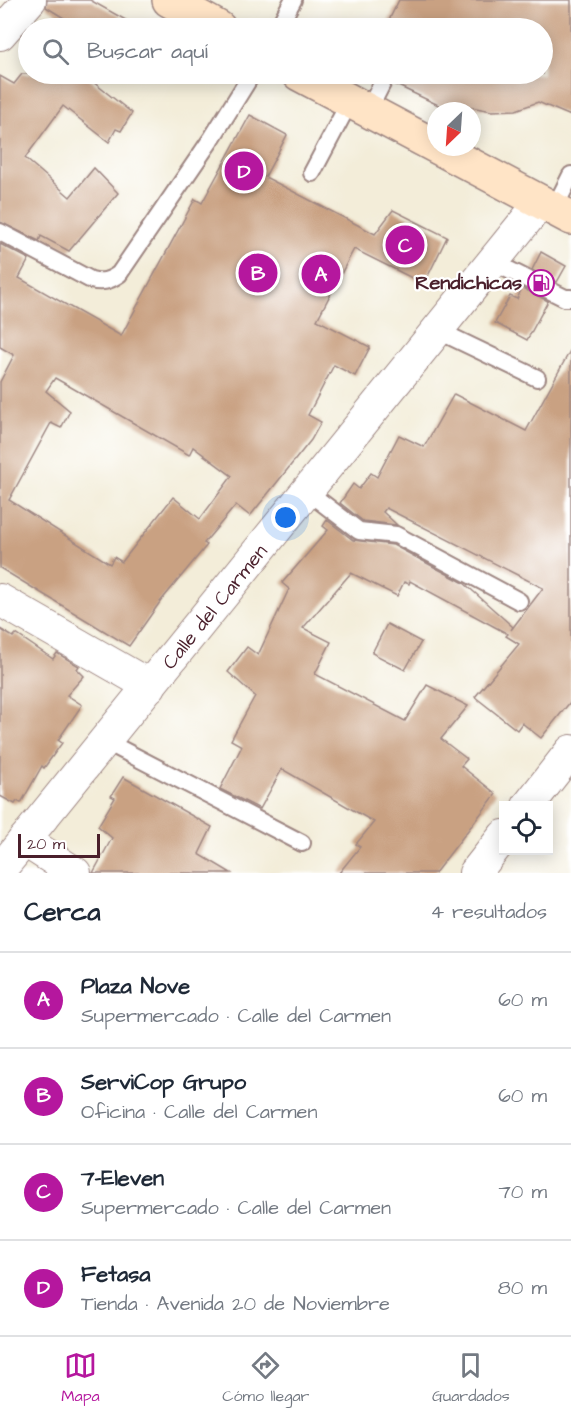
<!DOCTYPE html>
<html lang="es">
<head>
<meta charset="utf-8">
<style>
  :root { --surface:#fff; --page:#f2f2f3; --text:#1f2937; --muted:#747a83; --line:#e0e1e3; --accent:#b5179e }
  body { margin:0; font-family:"Architects Daughter",sans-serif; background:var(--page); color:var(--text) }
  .controls { position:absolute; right:18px; bottom:18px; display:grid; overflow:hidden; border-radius:0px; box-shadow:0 3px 15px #0003 }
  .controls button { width:54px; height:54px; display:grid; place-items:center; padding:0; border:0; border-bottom:2px solid var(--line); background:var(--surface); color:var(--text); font:30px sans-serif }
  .compass { position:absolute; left:427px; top:102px; width:54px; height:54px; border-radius:50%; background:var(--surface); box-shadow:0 3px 15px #0003; rotate:205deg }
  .scale { position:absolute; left:18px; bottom:15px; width:82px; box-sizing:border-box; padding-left:6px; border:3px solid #4a1f2b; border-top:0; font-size:16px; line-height:21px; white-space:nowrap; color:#4a1f2b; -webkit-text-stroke:4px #fff; paint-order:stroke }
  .you { position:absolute; left:286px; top:518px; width:21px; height:21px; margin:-15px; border:4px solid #fff; border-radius:50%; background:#1a73e8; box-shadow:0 0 0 9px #1a73e833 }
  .badge { display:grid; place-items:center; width:39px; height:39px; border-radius:50%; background:var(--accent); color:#fff; font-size:20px; font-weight:700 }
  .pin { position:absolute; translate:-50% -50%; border:3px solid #fff; box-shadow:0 2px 6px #0006 }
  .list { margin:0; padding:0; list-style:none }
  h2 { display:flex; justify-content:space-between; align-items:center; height:78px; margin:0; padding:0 24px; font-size:26px }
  h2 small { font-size:20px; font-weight:400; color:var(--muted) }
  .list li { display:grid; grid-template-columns:39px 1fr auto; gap:18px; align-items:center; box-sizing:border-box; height:96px; padding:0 24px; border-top:2px solid var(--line) }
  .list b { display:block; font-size:22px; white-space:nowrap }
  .list p { margin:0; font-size:20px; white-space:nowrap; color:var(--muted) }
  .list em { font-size:20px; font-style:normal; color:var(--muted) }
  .icon { flex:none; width:33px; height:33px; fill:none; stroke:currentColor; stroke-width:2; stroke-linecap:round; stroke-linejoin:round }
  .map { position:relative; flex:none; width:571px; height:873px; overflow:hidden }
  .search { position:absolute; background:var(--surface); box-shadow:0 3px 15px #0003; left:18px; right:18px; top:18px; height:66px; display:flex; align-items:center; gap:15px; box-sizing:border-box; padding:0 21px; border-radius:33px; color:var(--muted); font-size:22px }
  .sheet { height:462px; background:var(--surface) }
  nav { display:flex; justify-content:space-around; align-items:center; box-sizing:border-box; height:84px; border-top:2px solid var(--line); background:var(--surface); font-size:16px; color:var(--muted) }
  nav a { display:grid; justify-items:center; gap:3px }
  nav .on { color:var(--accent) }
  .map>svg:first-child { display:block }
</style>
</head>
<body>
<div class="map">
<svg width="571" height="873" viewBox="0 0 571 873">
  <rect width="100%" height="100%" fill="#fff"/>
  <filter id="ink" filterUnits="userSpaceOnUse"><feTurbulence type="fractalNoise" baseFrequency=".0167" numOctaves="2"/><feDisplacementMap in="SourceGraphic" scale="12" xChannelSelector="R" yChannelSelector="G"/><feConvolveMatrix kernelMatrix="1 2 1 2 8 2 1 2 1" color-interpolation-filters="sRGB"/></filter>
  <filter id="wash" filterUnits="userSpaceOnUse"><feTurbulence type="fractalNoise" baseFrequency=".008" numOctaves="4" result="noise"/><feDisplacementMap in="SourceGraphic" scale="24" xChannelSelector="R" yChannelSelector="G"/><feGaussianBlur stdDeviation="1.35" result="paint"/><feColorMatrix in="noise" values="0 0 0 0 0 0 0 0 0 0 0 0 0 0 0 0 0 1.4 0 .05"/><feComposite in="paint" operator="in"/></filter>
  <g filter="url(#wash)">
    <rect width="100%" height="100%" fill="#f3edd9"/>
    <g id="blocks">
      <!-- building -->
      <g fill="#c9a182" fill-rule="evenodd">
        <polygon points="47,0 90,0 140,28 80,28 46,7"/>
        <polygon points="399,0 571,0 571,116 538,102 516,110 492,111 460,105 458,111 451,111 394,84 397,74 543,74 543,28 385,28"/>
        <polygon points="22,74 83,74 132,113 121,131 116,129 109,142 63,106 25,158 70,197 94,168 118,193 69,251 41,236 39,241 0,222 0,76 14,84"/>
        <path d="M250,115l37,20 -22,42 110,57 18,-24 54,27 -23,47 -70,-35 -37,71 53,27 -15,29 -21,-11 -26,50 13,7 -10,18 -61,76 -14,-11 -32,38 3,2 -47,57 -31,44 -129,-78v-186l14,-27 -14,-8v-103l29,15 -10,19 102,58 74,-137 7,4zM55,378l134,77 4,-8 39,29 -32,43 -27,-22 -51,65 -8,-5 -4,7 -101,-64 42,-77 10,5 9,-17 -24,-20z"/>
        <polygon points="541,252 566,266 557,282 532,270"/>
        <polygon points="522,288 548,301 527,340 495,323 510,296 517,299"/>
        <polygon points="571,349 571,701 541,738 522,723 517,730 475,697 519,644 506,636 508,634 410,581 409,584 404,582 397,596 351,573 303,628 331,642 315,674 405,721 427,685 468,706 441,739 467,759 461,766 496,794 435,873 339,873 360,847 356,844 374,822 282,769 260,809 220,789 242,746 231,740 255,696 228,672 247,647 258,655 289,589 282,583 328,530 323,526 327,520 353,540 393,545 464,583 513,627 511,630 543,588 386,508 383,512 397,525 363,521 340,503 353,484 359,489 371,473 377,477 399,435 424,447 454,394 526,431"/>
        <polygon points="387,624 421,642 405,670 372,653"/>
        <polygon points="0,629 13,637 16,634 53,659 57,653 79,666 77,669 84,676 67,695 82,705 58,740 62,743 44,768 42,766 21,803 17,801 15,804 0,796"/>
        <polygon points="123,777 212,827 199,854 231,873 93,873 112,838 98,826 115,798 111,796"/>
      </g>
    </g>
  </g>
  <g filter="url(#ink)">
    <use href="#blocks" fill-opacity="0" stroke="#9e8682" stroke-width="1.5"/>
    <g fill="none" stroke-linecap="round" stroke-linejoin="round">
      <defs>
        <g id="lane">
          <polyline points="278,28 293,0"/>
          <polyline points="368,111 387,74"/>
          <polyline points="312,173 350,101"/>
          <polyline points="554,209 571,175"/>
          <path d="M0,232l91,48c11,3 18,1 28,-6l93,-136 40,-64"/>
          <polyline points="493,262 565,298 571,298"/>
          <polyline points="437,330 537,378"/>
          <polyline points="308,492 359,531 396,535 519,601"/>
          <polyline points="105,741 302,843"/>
        </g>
        <g id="street">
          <polyline points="0,34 30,0"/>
          <polyline points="0,600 150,686"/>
          <polyline points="528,806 571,751"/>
          <polyline points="24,840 75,873"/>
          <polyline points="0,870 541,202"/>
          <polyline points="475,873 504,836"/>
        </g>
        <g id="secondary">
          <polyline points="169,0 219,28"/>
          <polyline points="299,74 571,218"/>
        </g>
      </defs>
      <!-- lane casing -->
      <use href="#lane" stroke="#9e8682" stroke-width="20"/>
      <!-- street casing -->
      <use href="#street" stroke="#9e8682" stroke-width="34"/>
      <!-- secondary casing -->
      <use href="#secondary" stroke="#9e8682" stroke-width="36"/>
      <!-- lane -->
      <use href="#lane" stroke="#fff" stroke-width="16"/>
      <!-- street -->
      <use href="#street" stroke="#fff" stroke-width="32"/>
      <!-- secondary -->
      <use href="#secondary" stroke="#ffe4c6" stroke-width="33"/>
    </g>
  </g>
  <!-- icons -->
  <defs>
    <symbol id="fuel-ring" viewBox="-11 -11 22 22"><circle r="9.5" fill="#fff" stroke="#b5179e" stroke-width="1.5"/><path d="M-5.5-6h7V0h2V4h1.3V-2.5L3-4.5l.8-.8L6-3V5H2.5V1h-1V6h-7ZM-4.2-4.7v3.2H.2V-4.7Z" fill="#b5179e"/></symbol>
  </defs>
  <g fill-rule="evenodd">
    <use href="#fuel-ring" x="526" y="268" width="30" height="30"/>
  </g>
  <g text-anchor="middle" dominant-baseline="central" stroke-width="4.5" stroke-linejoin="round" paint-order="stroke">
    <!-- poi labels -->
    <g font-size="20" font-weight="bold" fill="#4a1f2b" stroke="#fff" text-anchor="end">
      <text x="522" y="283">Rendichicas</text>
    </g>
    <!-- street labels -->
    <g font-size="20" fill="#4a1f2b" stroke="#fff">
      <text transform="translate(215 607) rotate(-51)">Calle del Carmen</text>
    </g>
  </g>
</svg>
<div class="controls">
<button><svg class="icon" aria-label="locate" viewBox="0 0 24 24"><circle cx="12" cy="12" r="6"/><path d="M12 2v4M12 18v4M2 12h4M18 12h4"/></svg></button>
</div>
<svg class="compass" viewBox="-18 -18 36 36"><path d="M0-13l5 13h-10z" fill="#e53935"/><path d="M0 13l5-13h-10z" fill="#747a83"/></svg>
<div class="scale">20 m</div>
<div class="you"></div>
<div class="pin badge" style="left:321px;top:274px">A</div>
<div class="pin badge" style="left:258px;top:273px">B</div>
<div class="pin badge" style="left:405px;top:245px">C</div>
<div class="pin badge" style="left:244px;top:171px">D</div>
<div class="search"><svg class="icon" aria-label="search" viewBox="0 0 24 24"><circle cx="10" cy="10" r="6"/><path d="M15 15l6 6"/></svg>Buscar aquí</div>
</div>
<section class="sheet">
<h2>Cerca<small>4 resultados</small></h2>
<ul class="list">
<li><span class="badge">A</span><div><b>Plaza Nove</b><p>Supermercado · Calle del Carmen</p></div><em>60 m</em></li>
<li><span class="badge">B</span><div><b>ServiCop Grupo</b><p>Oficina · Calle del Carmen</p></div><em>60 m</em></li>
<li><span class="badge">C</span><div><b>7-Eleven</b><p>Supermercado · Calle del Carmen</p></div><em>70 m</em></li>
<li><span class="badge">D</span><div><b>Fetasa</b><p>Tienda · Avenida 20 de Noviembre</p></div><em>80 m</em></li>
</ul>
</section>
<nav>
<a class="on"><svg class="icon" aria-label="map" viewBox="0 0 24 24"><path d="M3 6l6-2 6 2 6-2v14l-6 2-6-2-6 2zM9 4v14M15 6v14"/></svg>Mapa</a>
<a><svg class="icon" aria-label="directions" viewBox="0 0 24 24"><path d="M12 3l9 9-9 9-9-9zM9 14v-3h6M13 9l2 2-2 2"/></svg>Cómo llegar</a>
<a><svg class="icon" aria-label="saved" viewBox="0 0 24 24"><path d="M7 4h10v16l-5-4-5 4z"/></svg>Guardados</a>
</nav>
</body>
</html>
